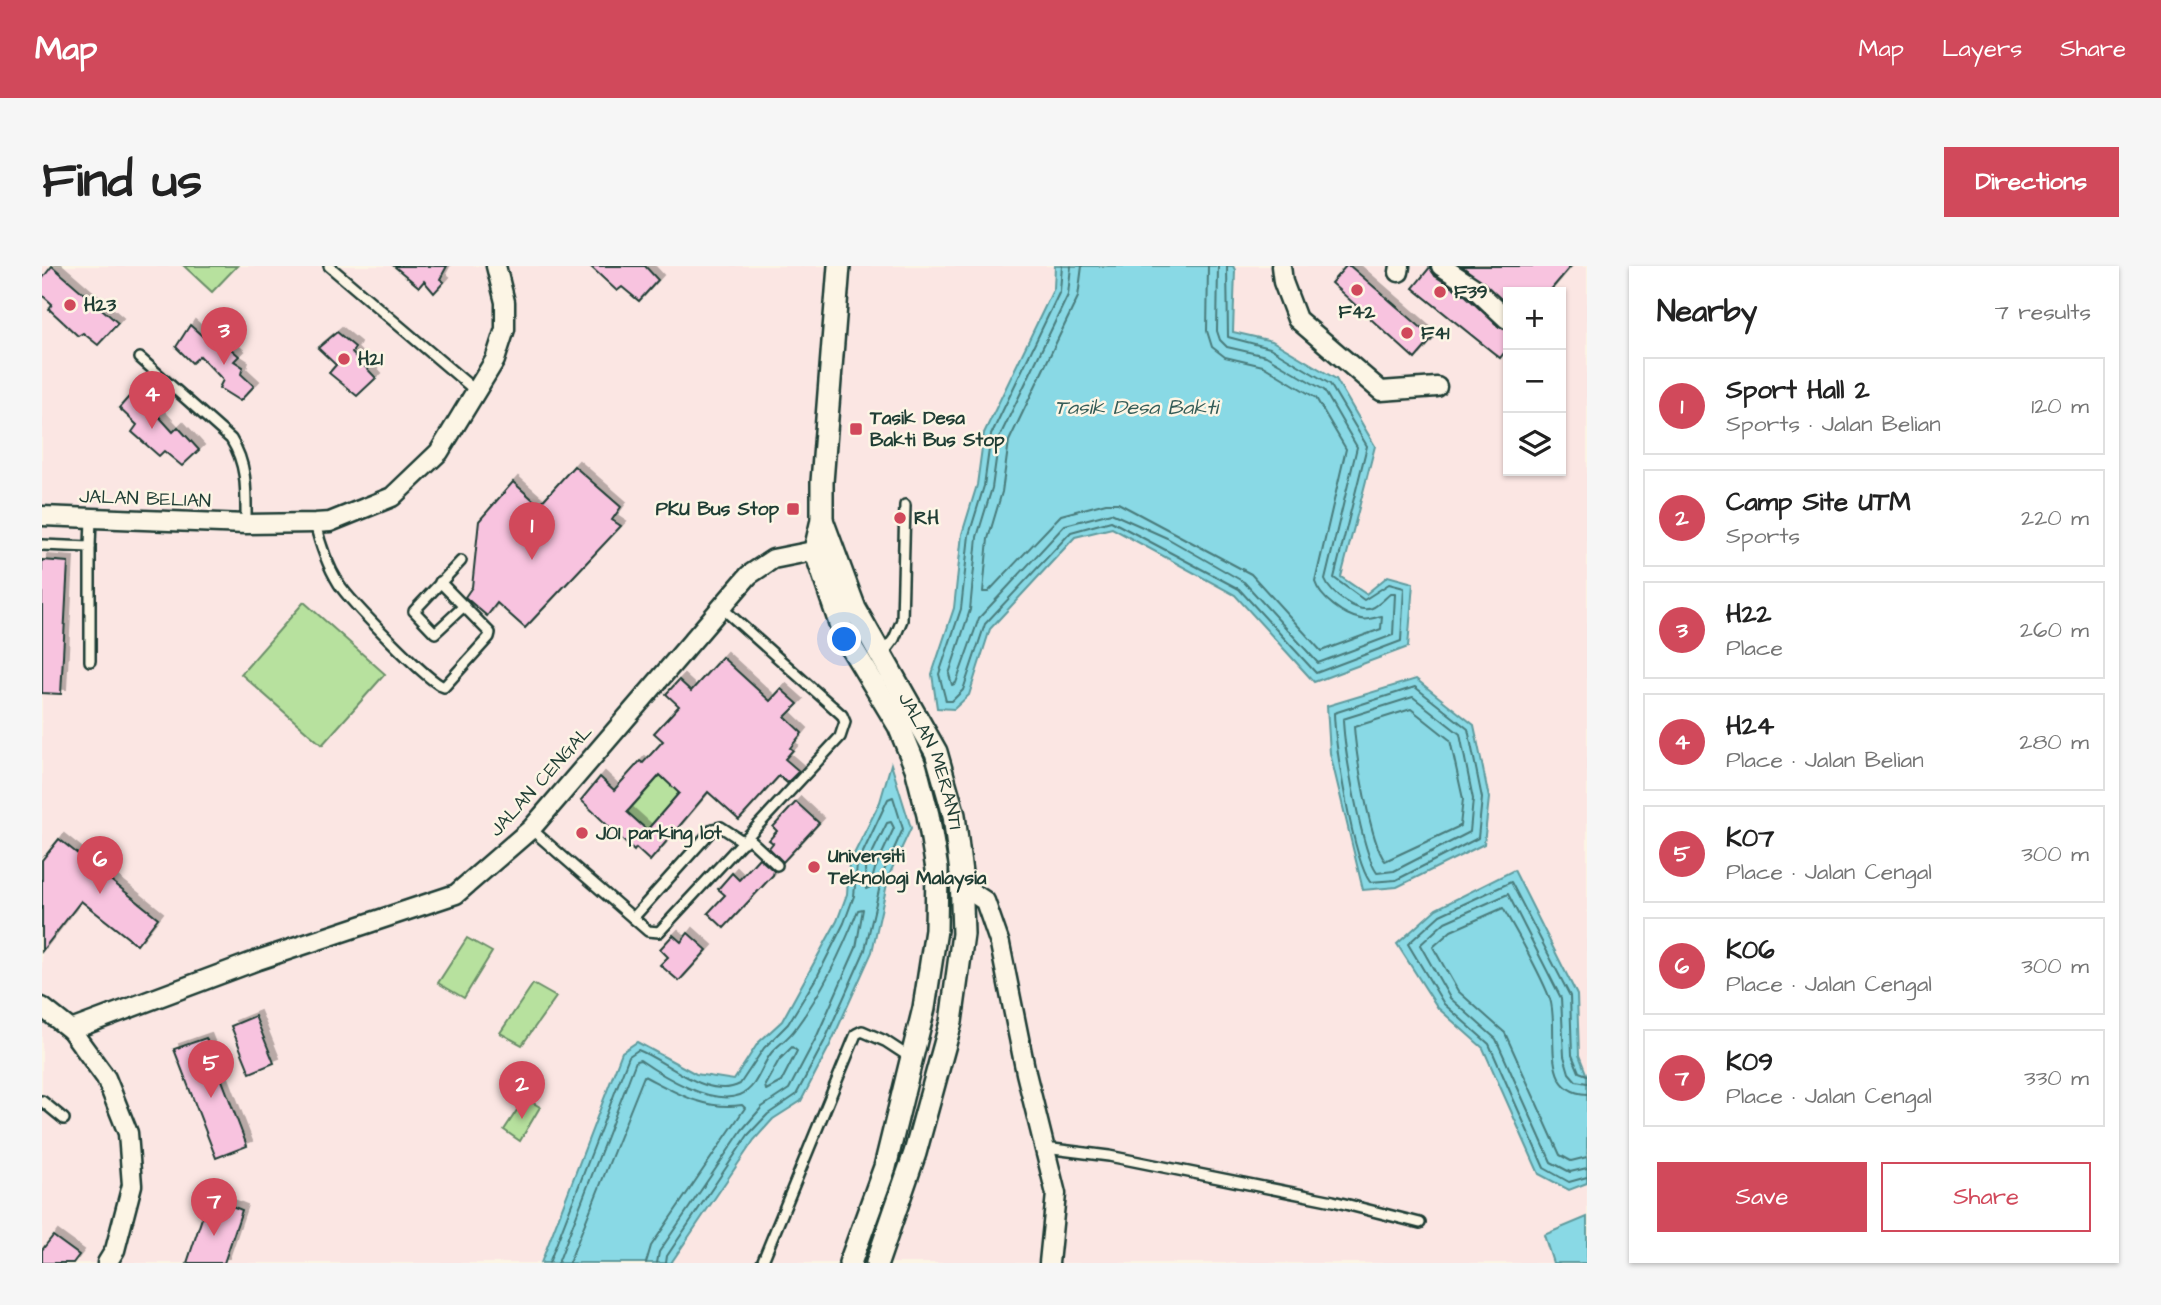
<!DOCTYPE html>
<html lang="en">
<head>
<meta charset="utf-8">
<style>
  :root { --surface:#fff; --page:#f6f6f6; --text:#222; --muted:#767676; --line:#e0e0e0; --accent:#d1495b }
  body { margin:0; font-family:"Architects Daughter",sans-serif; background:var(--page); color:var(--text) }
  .controls { position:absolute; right:21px; top:21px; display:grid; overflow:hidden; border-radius:0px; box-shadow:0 2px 5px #0004 }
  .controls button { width:63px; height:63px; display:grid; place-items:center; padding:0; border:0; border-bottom:2px solid var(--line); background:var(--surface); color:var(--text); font:35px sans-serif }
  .you { position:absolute; left:803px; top:374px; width:24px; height:24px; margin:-18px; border:5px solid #fff; border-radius:50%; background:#1a73e8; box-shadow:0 0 0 10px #1a73e833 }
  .badge { display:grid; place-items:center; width:46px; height:46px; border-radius:50%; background:var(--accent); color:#fff; font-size:23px; font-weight:700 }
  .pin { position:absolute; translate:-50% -58px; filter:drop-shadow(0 2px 4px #0008) }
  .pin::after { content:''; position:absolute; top:37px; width:24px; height:21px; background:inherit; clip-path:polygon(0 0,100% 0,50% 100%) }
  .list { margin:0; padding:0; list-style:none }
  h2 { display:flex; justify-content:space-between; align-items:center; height:91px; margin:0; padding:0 28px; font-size:30px }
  h2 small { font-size:23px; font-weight:400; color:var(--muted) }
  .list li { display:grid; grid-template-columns:46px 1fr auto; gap:21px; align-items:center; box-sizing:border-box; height:98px; margin:0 14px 14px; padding:0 14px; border:2px solid var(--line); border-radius:0px }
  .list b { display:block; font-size:26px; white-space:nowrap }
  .list p { margin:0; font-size:23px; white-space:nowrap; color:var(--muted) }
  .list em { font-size:23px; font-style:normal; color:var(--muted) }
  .actions { display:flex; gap:14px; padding:21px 28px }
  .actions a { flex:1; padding:16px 0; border:2px solid var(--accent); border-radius:0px; text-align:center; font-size:24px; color:var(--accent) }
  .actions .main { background:var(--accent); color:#fff }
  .icon { flex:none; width:38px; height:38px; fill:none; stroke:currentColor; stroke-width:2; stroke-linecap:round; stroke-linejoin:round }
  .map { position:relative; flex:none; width:1545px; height:997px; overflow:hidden; border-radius:0px }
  header { display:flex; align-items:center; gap:42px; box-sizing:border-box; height:98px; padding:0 35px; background:var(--accent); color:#fff }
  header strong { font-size:33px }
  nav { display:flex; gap:38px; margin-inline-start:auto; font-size:24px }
  .intro { display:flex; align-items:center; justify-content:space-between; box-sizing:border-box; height:168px; padding:0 42px }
  h1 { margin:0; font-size:49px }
  .button { padding:18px 32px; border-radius:0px; background:var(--accent); color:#fff; font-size:24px; font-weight:700 }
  main { display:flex; gap:42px; padding:0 42px }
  aside { flex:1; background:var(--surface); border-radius:0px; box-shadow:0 2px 5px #0004 }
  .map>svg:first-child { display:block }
</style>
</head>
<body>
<header>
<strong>Map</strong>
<nav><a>Map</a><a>Layers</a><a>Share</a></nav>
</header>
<div class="intro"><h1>Find us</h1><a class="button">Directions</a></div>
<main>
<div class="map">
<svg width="1545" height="997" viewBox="0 0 1545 997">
  <defs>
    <filter id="shadow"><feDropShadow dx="5" dy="-5" stdDeviation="0" flood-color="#0004"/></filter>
  </defs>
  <rect width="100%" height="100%" fill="#fcf5e5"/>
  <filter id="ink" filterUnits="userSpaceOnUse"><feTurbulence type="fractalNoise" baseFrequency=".0143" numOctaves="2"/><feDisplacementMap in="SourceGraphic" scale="14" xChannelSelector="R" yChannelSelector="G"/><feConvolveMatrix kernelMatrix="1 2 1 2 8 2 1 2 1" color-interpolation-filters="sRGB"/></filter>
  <g filter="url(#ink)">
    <!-- built -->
    <path fill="#fbe6e3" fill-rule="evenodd" d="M0,0h1545v997h-1545zM1466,26h53v179h-53z"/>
    <!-- green -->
    <g fill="#b7e19e" stroke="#6b8f69" stroke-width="2">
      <polygon points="142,0 195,0 170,26"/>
      <polygon points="262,336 343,408 280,479 199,408"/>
      <polygon points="618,509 637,527 605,564 585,546"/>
      <polygon points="425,672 450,686 422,732 396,717"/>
      <polygon points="491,718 514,731 480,779 458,767"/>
      <polygon points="483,832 498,841 478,875 462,864"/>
    </g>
    <!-- water -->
    <g fill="#89d9e5" stroke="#5f9b9e" stroke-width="2">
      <polygon points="1013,0 1191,0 1193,4 1191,66 1230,75 1294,113 1333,180 1299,311 1324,328 1346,310 1371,317 1366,381 1272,416 1193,329 1070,262 1033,271 948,363 927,429 912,443 895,442 890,408 912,342 920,268 935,219 942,167 1012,22"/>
      <polygon points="1374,413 1432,459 1447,532 1442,578 1355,621 1321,624 1288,487 1285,440"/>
      <polygon points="849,498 869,562 847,609 830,686 788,779 759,835 731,853 712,874 629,997 499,997 580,786 595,776 654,808 692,814 716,777 740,755 795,655 805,628 807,598 838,536"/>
      <polygon points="1472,604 1535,729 1537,789 1545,810 1545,917 1527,924 1497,908 1441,782 1396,742 1355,678 1394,643"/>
      <polygon points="1545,951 1545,997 1511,997 1502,969"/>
    </g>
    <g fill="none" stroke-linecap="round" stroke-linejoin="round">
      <!-- shore -->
      <g stroke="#497b7b" stroke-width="2">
        <polyline points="1020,0 1018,25 949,169 942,220 927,269 919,343 897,408 904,435 910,435 921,424 943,358 1029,266 1069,255 1197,323 1274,407 1359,375 1362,322 1347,318 1322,334 1292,312 1325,180 1288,118 1228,82 1186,71 1185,0"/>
        <path d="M1029,0l-3,29 -69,143 -7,50 -15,49 -7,73 -21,64 3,11 4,-2 23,-65 86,-93 46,-12 56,25 77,44 74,81 75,-28 2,-41h-5c-5,4 -11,11 -18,14 -15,6 -42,-15 -47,-28l32,-133 -33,-57 -58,-34 -39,-9 -7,-7 -3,-9 1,-65"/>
        <path d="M1040,0l-4,31 -69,144 -7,51 -14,47 -5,53h5l73,-77 45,-12h12l133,71 70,77 60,-22 1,-13c-7,1 -14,5 -21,3 -17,-3 -41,-21 -46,-37l31,-133 -30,-51 -53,-32 -38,-9 -13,-10 -5,-16 1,-65"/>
        <path d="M1373,421l53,42 14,69 -4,40 -82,42 -26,2c-17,-23 -35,-137 -36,-169z"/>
        <path d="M1371,431l47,37 13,65 -3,33 -76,39 -17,2c-15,-20 -33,-125 -34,-154z"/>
        <path d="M1369,443l39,31 13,59 -3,27 -75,35c-15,-19 -29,-107 -31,-134z"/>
        <polygon points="849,556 852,562 833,603 828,621 824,623 823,602 845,557"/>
        <polygon points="750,781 755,785 739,816 724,824 723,819 737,794"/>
        <polyline points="1545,809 1537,806 1530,789 1528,730 1469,616 1398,649 1366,678 1402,738 1447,778 1502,902 1527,916 1545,911"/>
        <polyline points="1545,817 1534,815 1527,807 1522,790 1519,732 1466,628 1403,656 1378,679 1408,732 1454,773 1509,896 1528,906 1545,902"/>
        <path d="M1545,828c-49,-2 -27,-66 -37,-95 -12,-31 -31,-62 -47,-91l-52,23 -18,16 25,44 47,42 55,122 11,6 16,-4"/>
        <path d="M507,997l80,-207 9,-6c27,10 70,51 102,34l24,-36 24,-24 30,-49 26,-52 10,-27 3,-31 31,-66 5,-2 10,32 -20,44 -18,77 -41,92 -28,53 -28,19 -20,21 -81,121 -1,7"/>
        <path d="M516,997l78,-202 4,-1c23,16 71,46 100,35 18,-7 21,-30 32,-43 7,-8 17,-14 23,-23 26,-35 47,-78 63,-119l5,-1 -7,39 -40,90 -27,51 -27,18 -20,23 -83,122 -2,11"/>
        <path d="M527,997l75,-187c31,16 61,35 98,29l3,3 -94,138 -5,17"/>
      </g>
    </g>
    <!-- building -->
    <g fill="#f8c3df" stroke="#1f3d34" stroke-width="2" fill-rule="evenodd" filter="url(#shadow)">
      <polygon points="10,0 76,57 56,79 41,67 36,70 7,43 10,38 0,29 0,13"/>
      <polygon points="352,0 405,0 398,13 402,16 392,27 382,15 377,21"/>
      <polygon points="548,0 603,0 616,14 597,35 580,21 575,25"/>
      <polygon points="1304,0 1308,0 1391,72 1373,93 1289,17"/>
      <polygon points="1420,0 1529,0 1507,26 1466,26 1466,39"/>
      <polygon points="1388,1 1393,10 1424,30 1457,61 1466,64 1466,82 1458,92 1371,22"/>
      <polygon points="148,59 166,75 175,71 197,90 192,95 201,101 199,108 212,120 198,135 177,122 181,114 158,90 150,97 134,81"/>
      <polygon points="295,66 313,81 310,87 334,112 315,130 287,107 294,99 276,82"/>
      <polygon points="93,124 131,166 136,161 157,184 140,200 122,185 117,190 90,166 95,159 77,142"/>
      <polygon points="532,200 579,241 570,254 579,260 483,362 455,337 445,350 423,331 430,321 437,255 471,216 497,239"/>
      <polygon points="0,294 26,296 19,428 0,427"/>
      <path d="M680,391l48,44 11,-12 17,15 -13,13 17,16 -12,15 3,2 -8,9 14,12 -12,12 -8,-7 -40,44 -31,-28 -58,69 -14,-13 -2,3 -53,-51 19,-23 14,13 26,-29 3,2 20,-22 -9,-8 25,-27 -13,-12 13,-14 12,11zM618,509l19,18 -32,37 -20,-18z"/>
      <polygon points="754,536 777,557 741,596 727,582 731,577 727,574 735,565 731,561"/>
      <polygon points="17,573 116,652 95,679 39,635 0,685 0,594"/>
      <polygon points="717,592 732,605 731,609 682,662 666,647 683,629 676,623 690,607 697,614"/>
      <polygon points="646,667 665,684 637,715 618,699 626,691 618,683 631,669 639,676"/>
      <polygon points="213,750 232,797 208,807 189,760"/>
      <polygon points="164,772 205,880 174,892 132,783"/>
      <polygon points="167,931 200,944 182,997 145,997"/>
      <polygon points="11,970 37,989 31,997 0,997 0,984"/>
    </g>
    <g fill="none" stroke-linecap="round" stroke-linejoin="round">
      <defs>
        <g id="service">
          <polyline points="287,0 435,126"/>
          <path d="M98,92l91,81c17,27 15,54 15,85"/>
          <path d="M273,257c5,21 12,42 24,61 10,16 90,99 105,103l45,-50 1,-4 -50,-51"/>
          <polyline points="0,279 48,281 49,252"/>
          <polyline points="419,295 372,345 393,367 422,340"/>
          <polyline points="840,389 852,373 860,354 863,239"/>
          <polyline points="48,395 48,281"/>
          <polyline points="489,563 606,665 617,666 798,471 803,456 800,449 679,341"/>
          <polyline points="706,572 735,599"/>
          <polyline points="591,652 671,563 679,561 702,576"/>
          <polyline points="0,835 22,853"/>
          <polyline points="1003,882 1067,890 1291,935 1378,957"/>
          <polyline points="720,997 814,768 820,765 843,775 869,792"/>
        </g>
        <g id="minor">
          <polyline points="1239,0 1241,16 1255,53 1339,125 1395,121"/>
          <polyline points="1399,0 1431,21 1465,53"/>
          <polyline points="1357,6 1358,0"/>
          <polyline points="0,250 204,258 273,257 288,256 350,231 397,186 453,94 463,63 463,36 454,0"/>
          <polyline points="919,619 943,635 958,678 984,807 1014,928 1007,997"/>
          <polyline points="0,741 29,764 64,812 86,867 90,919 73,984 65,997"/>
          <polyline points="29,764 216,694 414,628 489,563 707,309 731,293 786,282"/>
        </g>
        <g id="tertiary">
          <polyline points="797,0 780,216 780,254 773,284 802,369 857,460 874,502 886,549 895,603 894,664 882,742 843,901 808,997"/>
          <path id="s1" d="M780,254l33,89 81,143 18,63 7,58 2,61 -12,88 -36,131 -38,110"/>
        </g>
      </defs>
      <!-- service casing -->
      <use href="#service" stroke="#1f3d34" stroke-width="14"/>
      <!-- minor casing -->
      <use href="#minor" stroke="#1f3d34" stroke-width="23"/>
      <!-- tertiary casing -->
      <use href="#tertiary" stroke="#1f3d34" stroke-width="26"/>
      <!-- service -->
      <use href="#service" stroke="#fcf5e5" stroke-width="9"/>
      <!-- minor -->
      <use href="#minor" stroke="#fcf5e5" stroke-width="18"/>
      <!-- tertiary -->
      <use href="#tertiary" stroke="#fcf5e5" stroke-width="21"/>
    </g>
  </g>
  <!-- markers -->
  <g fill="#d1495b" stroke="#fcf5e5" stroke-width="2.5">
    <circle cx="1315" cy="24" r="7"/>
    <circle cx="1398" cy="26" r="7"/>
    <circle cx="28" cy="39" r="7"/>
    <circle cx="1365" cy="67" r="7"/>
    <circle cx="302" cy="93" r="7"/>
    <rect x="807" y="156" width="14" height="14" rx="3.5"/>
    <rect x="744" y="236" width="14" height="14" rx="3.5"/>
    <circle cx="858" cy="252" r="7"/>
    <circle cx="540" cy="567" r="7"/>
    <circle cx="772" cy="601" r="7"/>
  </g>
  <g text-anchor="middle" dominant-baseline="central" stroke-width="5" stroke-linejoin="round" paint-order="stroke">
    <!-- poi labels -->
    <g font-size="19" font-weight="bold" fill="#1f3d34" stroke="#fcf5e5" text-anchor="start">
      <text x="1412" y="26">F39</text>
      <text x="42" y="39">H23</text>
      <text x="1315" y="46" text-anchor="middle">F42</text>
      <text x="1379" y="67">F41</text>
      <text x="316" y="93">H21</text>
      <text x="828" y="152">Tasik Desa<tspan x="828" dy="22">Bakti Bus Stop</tspan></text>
      <text x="737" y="243" text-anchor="end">PKU Bus Stop</text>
      <text x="872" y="252">RH</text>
      <text x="554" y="567">J01 parking lot</text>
      <text x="786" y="590">Universiti<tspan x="786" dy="22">Teknologi Malaysia</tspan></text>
    </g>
    <!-- street labels -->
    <g font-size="19" fill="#1f3d34" stroke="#fcf5e5">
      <text transform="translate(103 233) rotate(2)">JALAN BELIAN</text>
      <text stroke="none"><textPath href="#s1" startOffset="266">JALAN MERANTI</textPath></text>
      <text transform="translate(499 515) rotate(-48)">JALAN CENGAL</text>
    </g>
    <!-- water labels -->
    <g font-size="21" font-style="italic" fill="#345c57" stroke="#fcf5e5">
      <text x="1094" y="141">Tasik Desa Bakti</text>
    </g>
  </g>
</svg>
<div class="controls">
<button>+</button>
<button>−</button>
<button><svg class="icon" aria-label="layers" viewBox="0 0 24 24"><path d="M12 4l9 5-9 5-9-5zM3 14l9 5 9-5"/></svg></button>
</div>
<div class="you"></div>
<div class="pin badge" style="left:490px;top:294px">1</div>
<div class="pin badge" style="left:480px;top:853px">2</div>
<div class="pin badge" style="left:182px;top:99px">3</div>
<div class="pin badge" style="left:110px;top:163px">4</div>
<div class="pin badge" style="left:169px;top:832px">5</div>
<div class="pin badge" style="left:58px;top:628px">6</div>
<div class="pin badge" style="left:172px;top:970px">7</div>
</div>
<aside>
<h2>Nearby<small>7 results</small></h2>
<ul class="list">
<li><span class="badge">1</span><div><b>Sport Hall 2</b><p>Sports · Jalan Belian</p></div><em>120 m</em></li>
<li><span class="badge">2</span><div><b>Camp Site UTM</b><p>Sports</p></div><em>220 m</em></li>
<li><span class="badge">3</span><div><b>H22</b><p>Place</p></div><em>260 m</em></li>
<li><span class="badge">4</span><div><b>H24</b><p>Place · Jalan Belian</p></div><em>280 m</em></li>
<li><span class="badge">5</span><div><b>K07</b><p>Place · Jalan Cengal</p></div><em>300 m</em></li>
<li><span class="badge">6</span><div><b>K06</b><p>Place · Jalan Cengal</p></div><em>300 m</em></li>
<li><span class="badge">7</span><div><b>K09</b><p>Place · Jalan Cengal</p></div><em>330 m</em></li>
</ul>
<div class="actions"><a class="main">Save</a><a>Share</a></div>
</aside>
</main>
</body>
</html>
